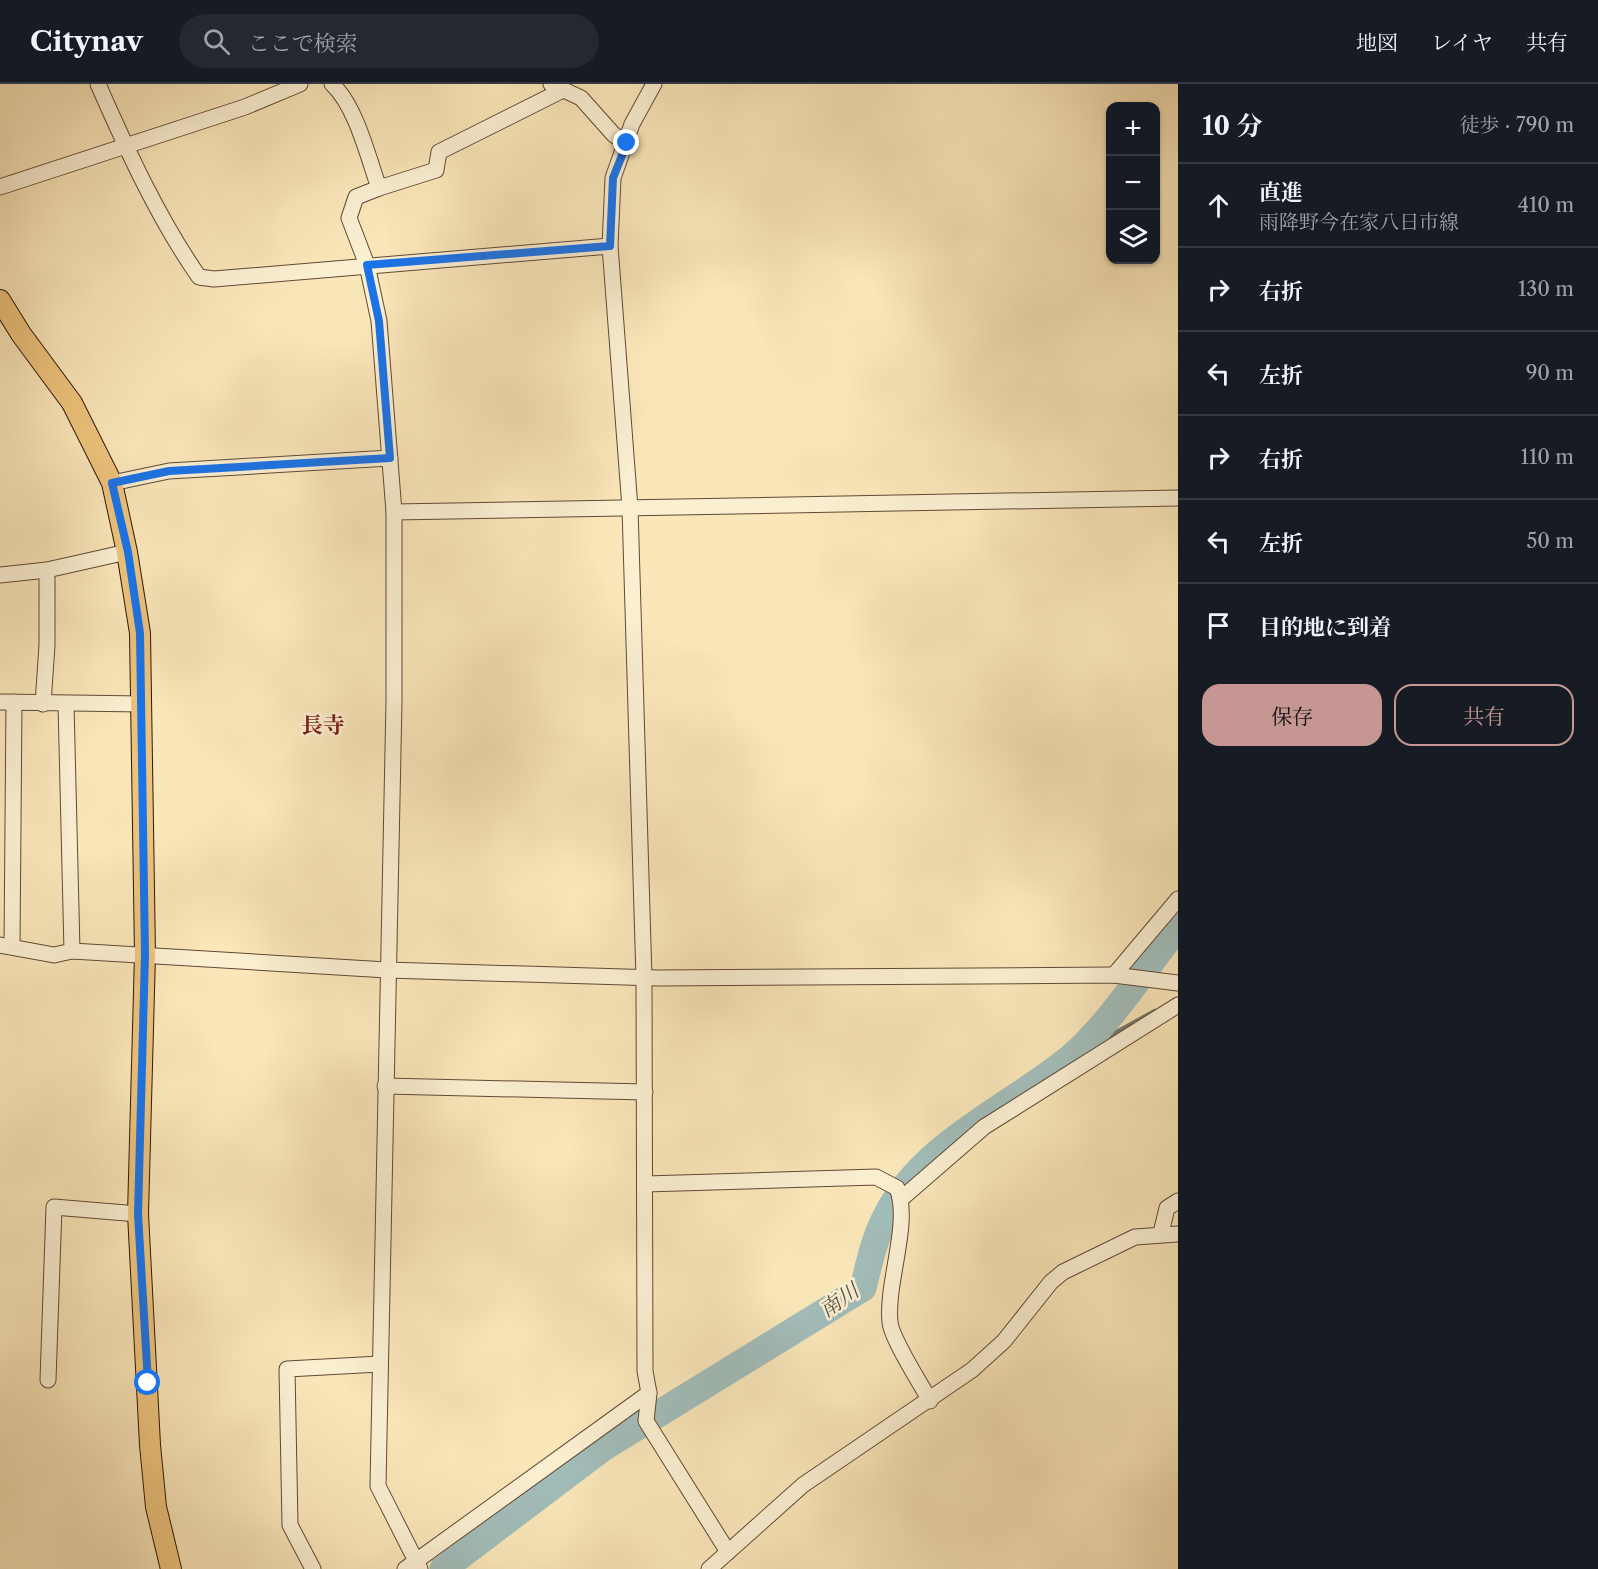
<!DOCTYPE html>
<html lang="ja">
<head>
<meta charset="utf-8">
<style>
  :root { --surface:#171b24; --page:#242831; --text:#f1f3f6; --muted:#9ea1a6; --line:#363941; --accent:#c59692 }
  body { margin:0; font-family:"Libre Caslon Text","Noto Serif JP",serif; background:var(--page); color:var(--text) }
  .controls { position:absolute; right:18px; top:18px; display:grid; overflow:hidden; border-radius:12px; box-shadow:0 2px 4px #0004 }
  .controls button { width:54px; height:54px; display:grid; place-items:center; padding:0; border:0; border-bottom:2px solid var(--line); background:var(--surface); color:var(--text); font:30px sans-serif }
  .stop { position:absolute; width:18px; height:18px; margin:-14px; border:4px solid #1a73e8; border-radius:50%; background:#fff }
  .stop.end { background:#1a73e8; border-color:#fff; box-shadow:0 2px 6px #0008 }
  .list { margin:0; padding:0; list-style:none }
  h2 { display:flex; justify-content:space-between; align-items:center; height:78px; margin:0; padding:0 24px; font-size:26px }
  h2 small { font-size:20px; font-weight:400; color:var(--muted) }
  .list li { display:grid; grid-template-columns:39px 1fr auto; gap:18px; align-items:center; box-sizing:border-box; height:84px; padding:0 24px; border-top:2px solid var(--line) }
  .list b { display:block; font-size:22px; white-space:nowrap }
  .list p { margin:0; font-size:20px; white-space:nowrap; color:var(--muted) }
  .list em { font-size:20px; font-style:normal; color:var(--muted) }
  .actions { display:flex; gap:12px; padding:18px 24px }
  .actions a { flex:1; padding:14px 0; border:2px solid var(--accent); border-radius:18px; text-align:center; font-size:21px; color:var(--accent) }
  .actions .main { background:var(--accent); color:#111 }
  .icon { flex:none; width:33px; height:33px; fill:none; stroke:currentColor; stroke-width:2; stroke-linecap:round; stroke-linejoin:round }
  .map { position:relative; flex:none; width:1178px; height:1485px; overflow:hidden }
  header { display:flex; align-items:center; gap:36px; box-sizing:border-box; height:84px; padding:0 30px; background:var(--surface); border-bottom:2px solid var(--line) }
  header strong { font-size:28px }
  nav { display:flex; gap:33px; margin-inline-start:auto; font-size:21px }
  .search { width:420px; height:54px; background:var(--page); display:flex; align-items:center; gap:15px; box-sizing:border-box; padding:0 21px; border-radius:33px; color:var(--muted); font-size:22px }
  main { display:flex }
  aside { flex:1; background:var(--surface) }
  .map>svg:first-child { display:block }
</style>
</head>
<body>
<header>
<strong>Citynav</strong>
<div class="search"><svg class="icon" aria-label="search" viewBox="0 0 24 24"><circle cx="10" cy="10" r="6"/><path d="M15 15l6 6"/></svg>ここで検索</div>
<nav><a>地図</a><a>レイヤ</a><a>共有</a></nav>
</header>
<main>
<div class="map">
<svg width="1178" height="1485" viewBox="0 0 1178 1485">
  <rect width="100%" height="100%" fill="#f9e6b9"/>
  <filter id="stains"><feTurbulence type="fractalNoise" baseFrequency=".00333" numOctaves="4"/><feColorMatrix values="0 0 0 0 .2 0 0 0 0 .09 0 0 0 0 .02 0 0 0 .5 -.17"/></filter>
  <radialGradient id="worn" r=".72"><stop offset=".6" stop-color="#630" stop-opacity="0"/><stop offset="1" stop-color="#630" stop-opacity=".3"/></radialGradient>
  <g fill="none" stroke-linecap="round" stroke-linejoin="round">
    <!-- stream -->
    <polyline stroke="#747a73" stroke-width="4.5" points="1071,973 1155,927"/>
    <!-- river -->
    <path stroke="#a2bdba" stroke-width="27" d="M443,1485l160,-121 260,-160c6,-24 11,-48 22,-70 37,-75 124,-110 185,-160 40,-34 75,-90 108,-131"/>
    <defs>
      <g id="minor">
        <path d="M98,0c29,66 60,134 101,193l15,2 396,-33"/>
        <path d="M332,0c24,22 36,73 47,104l-23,9 -7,21 18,47 12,56 15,191v189l-16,785 42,83"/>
        <polyline points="551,0 581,14 614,51 627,59"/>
        <polyline points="654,0 632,40 613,94 610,162 630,424 644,894 645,1287 649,1309 646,1337 728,1468"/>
        <polyline points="0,103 245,23 300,0"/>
        <polyline points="379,104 436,86 439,68 563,6"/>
        <polyline points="112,399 169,387 390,374"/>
        <polyline points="394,428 1178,414"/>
        <polyline points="0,491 47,486 127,468"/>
        <polyline points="0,618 143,620"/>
        <polyline points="43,620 47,561 47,486"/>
        <polyline points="66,620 72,867"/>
        <polyline points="0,861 54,871 72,867 387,886 658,894 1114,891 1178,899"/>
        <polyline points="12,862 14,618"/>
        <polyline points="1114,891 1178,815"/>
        <polyline points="385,1002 645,1008"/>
        <path d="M645,1100l231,-7 21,11c14,35 -11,94 -7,134 1,16 31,62 40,79"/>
        <polyline points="901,1115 984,1043 1178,921"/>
        <polyline points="1161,1149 1167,1124 1178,1117"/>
        <polyline points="48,1296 54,1123 138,1130"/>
        <polyline points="313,1485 290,1441 287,1285 380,1280"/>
        <polyline points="405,1485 649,1309"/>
        <polyline points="709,1485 803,1401 972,1286 1004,1257 1051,1198 1063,1188 1135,1153 1178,1150"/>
      </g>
      <polyline id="major" points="0,216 21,250 72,319 112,399 127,468 140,549 145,870 138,1130 150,1361 156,1423 171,1485"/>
    </defs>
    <!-- minor casing -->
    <use href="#minor" stroke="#614934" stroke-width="17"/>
    <!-- major casing -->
    <use href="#major" stroke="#2e1508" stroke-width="22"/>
    <!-- minor -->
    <use href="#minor" stroke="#fbefd2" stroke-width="15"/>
    <!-- major -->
    <use href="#major" stroke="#ecc37c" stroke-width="20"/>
  </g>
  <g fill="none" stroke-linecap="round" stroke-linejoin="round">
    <!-- route -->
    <polyline stroke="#1a73e8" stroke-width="8" points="148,1299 138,1130 145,870 140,549 128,468 112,399 169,387 390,374 379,237 367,181 610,162 613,94 627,59"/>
  </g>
  <g text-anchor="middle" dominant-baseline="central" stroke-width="5" stroke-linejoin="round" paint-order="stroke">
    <!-- water labels -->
    <g font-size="21" font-style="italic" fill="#575046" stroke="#fbefd2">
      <text transform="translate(839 1216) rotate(-35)">南川</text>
    </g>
    <!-- quarter labels -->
    <g font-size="22" font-weight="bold" fill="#7a1f14" stroke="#fbefd2">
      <text x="323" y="641">長寺</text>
    </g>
  </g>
  <rect width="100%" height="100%" filter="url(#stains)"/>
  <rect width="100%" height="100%" fill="url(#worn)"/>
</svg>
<div class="controls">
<button>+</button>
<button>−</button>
<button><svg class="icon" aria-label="layers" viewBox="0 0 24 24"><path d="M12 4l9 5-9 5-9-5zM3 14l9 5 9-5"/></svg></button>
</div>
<div class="stop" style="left:148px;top:1299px"></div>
<div class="stop end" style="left:627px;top:59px"></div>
</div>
<aside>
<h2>10 分<small>徒歩 · 790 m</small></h2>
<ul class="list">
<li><svg class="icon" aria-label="ahead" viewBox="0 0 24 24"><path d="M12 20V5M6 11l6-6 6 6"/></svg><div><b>直進</b><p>雨降野今在家八日市線</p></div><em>410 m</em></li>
<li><svg class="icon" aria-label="right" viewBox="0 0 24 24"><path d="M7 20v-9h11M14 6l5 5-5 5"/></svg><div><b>右折</b></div><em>130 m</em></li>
<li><svg class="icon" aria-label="left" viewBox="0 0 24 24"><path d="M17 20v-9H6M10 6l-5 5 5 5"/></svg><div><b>左折</b></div><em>90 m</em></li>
<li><svg class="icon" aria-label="right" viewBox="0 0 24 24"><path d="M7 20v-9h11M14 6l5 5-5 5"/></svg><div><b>右折</b></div><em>110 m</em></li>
<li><svg class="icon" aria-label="left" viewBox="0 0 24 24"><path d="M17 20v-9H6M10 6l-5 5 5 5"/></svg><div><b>左折</b></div><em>50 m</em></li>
<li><svg class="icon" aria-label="arrive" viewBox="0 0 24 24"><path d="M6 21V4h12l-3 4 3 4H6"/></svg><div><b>目的地に到着</b></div></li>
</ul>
<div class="actions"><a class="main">保存</a><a>共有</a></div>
</aside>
</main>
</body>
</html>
